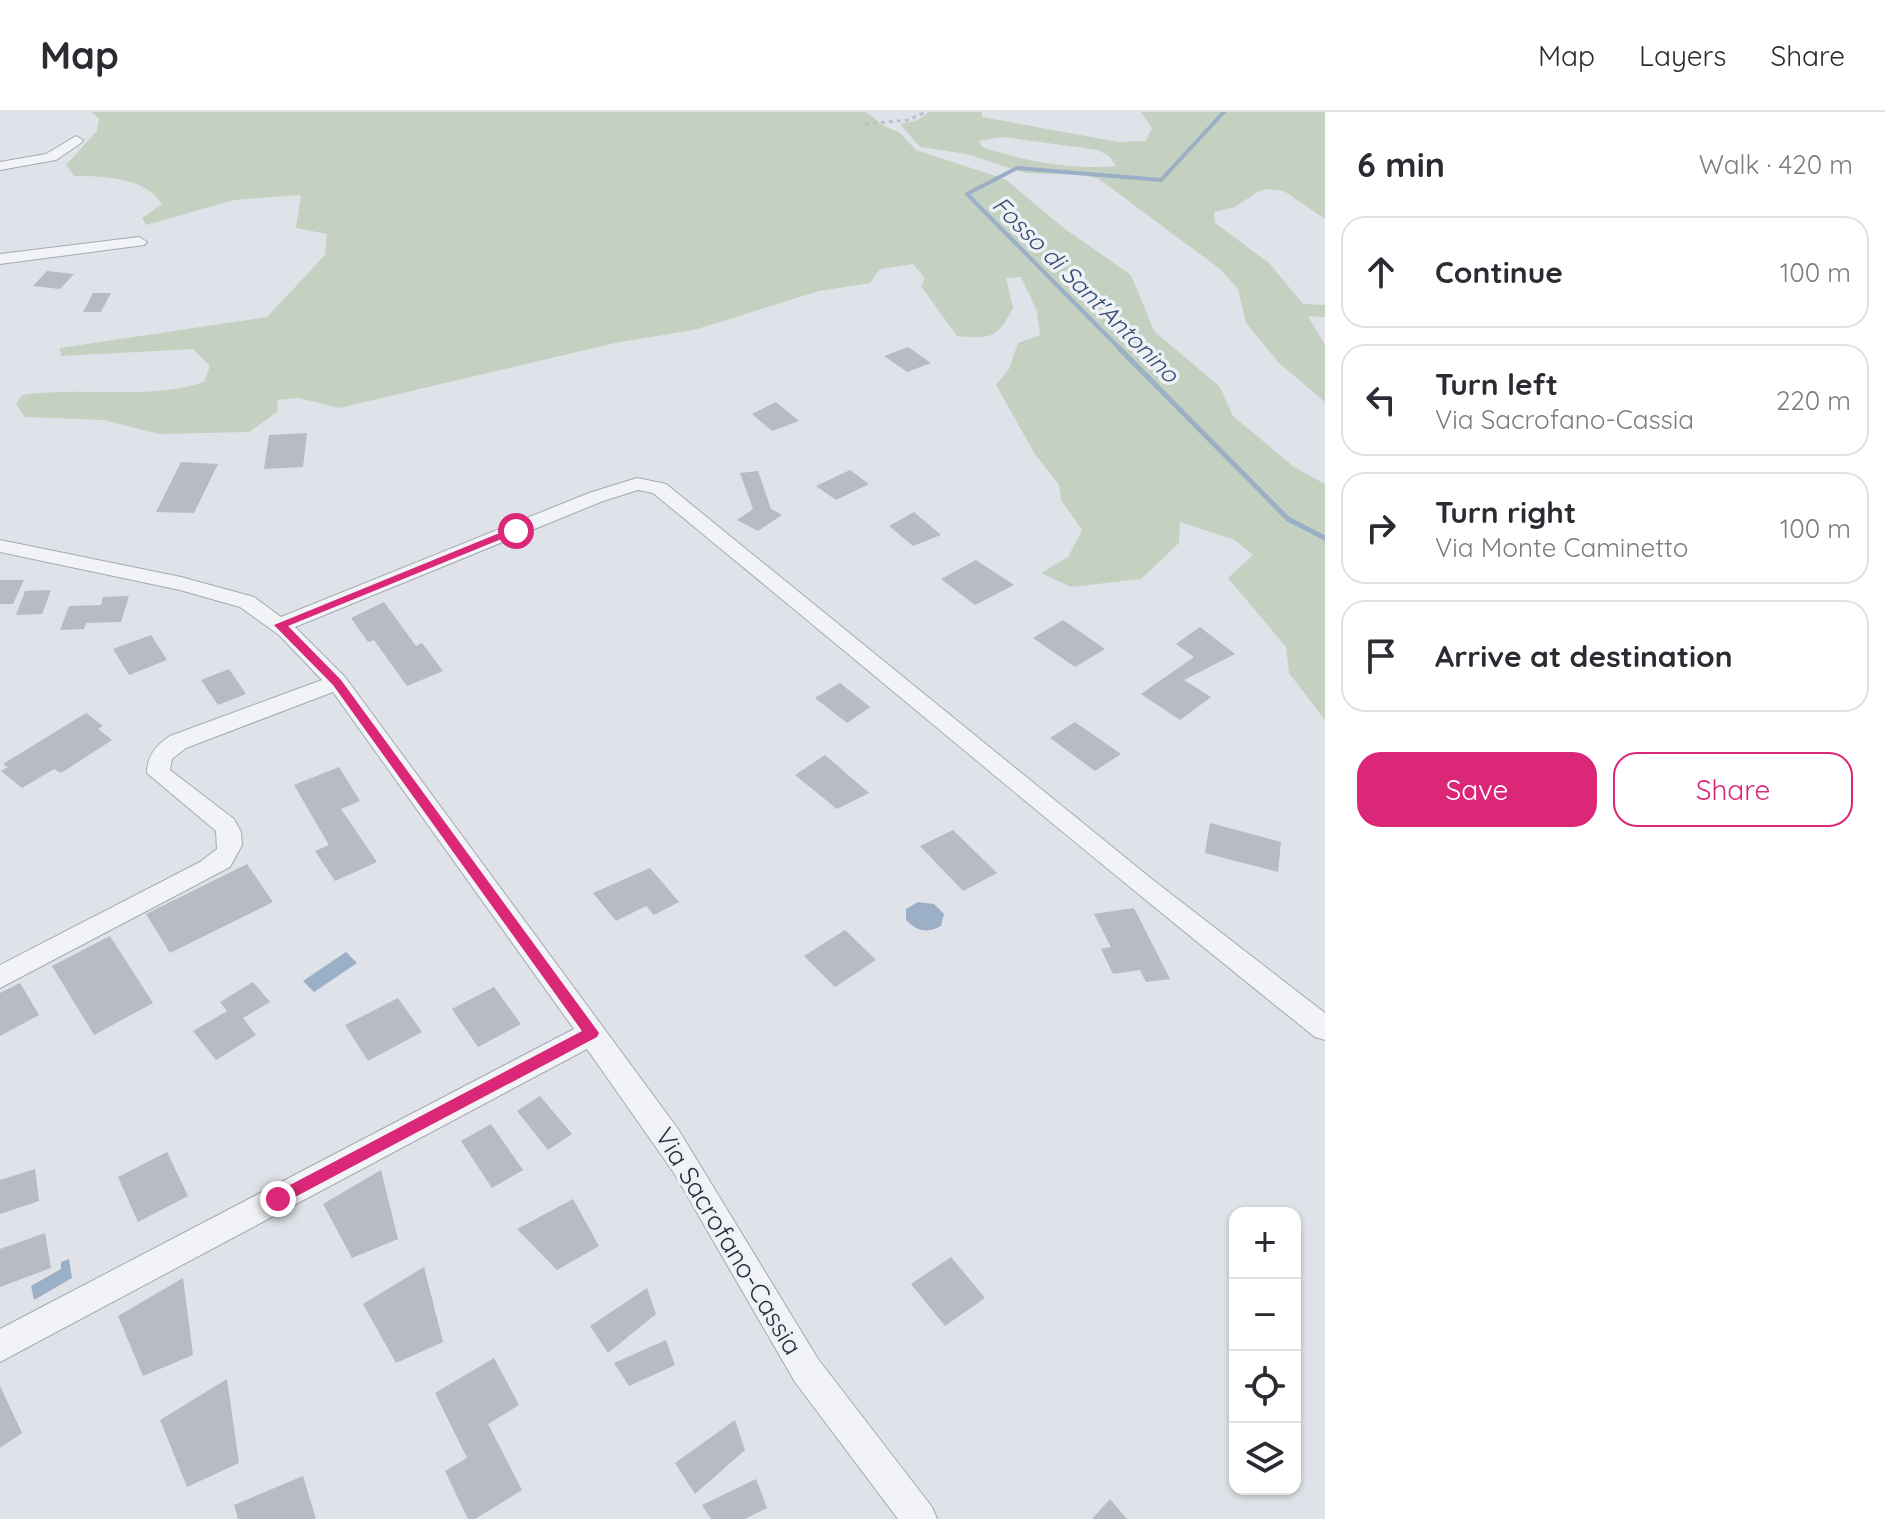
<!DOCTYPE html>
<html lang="en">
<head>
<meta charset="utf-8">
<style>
  :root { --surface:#fff; --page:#f2f2f3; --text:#2b2b33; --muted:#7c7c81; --line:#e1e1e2; --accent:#db2777 }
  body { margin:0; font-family:Quicksand,sans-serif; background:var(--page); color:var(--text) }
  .controls { position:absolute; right:24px; bottom:24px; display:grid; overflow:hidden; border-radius:16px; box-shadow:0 2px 6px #0004 }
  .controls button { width:72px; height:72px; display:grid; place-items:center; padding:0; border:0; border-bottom:2px solid var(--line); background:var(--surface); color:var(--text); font:40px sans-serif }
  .stop { position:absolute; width:24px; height:24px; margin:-18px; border:6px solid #db2777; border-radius:50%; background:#fff }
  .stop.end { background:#db2777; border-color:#fff; box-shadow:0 2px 8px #0008 }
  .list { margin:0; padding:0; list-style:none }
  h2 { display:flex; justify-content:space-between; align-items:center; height:104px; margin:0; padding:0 32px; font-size:34px }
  h2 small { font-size:26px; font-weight:400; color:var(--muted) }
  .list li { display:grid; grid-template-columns:52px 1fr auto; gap:24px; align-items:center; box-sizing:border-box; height:112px; margin:0 16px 16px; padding:0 16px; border:2px solid var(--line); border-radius:24px }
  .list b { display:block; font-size:30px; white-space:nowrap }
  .list p { margin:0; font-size:26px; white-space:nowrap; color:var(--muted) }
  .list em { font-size:26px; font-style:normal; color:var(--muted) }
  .actions { display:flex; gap:16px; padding:24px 32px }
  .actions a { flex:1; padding:18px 0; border:2px solid var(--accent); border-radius:24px; text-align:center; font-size:28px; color:var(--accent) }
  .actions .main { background:var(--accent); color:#fff }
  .icon { flex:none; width:44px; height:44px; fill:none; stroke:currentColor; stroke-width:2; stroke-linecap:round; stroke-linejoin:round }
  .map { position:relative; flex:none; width:1325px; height:1407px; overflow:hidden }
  header { display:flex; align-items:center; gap:48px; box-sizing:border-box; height:112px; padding:0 40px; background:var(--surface); border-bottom:2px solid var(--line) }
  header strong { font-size:38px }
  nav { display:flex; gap:44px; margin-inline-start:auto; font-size:28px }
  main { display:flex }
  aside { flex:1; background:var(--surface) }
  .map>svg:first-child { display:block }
</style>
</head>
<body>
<header>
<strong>Map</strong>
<nav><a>Map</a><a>Layers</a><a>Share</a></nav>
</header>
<main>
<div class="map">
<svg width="1325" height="1407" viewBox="0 0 1325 1407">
  <rect width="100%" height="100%" fill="#dfe2e8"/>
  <!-- green -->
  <g fill="#c4d1c0" fill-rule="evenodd">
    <path d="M91,0h775l18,14 16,7 16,17 89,29 60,50 66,46 23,56 66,56 13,29 61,51 31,17v236l-36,-47 -3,-26 -58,-69 25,-23 -18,-15 -55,-18 -1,21 -38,36 -70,8 -30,-14 27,-16 14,-27 -21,-30 -2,-15 -24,-31 -39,-69 13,-16 9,-26 22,-8 -3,-24 -16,-34 -15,1 7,30c-16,31 -23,31 -56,28l-36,-50 4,-8 -12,-14 -33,5 -10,14 -51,8 -125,39 -79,13 -276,65 -40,-10 -21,2 -1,12 -28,20 -90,2 -55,-14 -79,-3 -9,-13 6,-9c60,-9 124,6 182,-13l6,-16 -17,-17 -132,7 -1,-8 207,-31 58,-62 2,-21 -31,-6 5,-33 -67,5 -88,25 -4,-7 20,-14c-17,-27 -59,-28 -88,-28l-8,-11 31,-34 2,-12z"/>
    <path d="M929,0h53v5l136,25 28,-1 6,-13 -11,-16h184v107l-41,-28 -15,-2 -10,2 -24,16 -21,5 1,11 54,40 34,41 22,1v12l-17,-1 17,29v57l-47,-40 -32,-39 -8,-34 -18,-20 -121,-90 -15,-4 -59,-2 -58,-19 -47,-7 -20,-23 18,-4zM1004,25l94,13 11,6 7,10c-43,4 -93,-5 -134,-19l-3,-6z"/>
  </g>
  <!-- water -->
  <g fill="#9bafc7">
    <path d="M918,790l16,2 10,10 -3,12c-15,8 -24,5 -35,-6v-11z"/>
    <polygon points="346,840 357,851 314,880 303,869"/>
    <polygon points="69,1147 72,1166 34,1188 31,1174 61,1157 61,1150"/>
  </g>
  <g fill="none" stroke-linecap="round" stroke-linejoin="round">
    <!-- stream-far1 -->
    <polyline stroke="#9bafc7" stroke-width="4" points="1122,239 967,82 1017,56 1161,68 1224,0"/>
    <!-- stream -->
    <polyline stroke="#9bafc7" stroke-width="5" points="1120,237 1288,407 1325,426"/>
  </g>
  <!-- building -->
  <g fill="#b6bbc4">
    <polygon points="47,159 74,162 60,177 33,174"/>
    <polygon points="93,181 111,181 101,200 83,200"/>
    <polygon points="908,235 931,251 907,260 884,244"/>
    <polygon points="776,290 799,309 772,319 752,302"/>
    <polygon points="307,321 303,355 264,357 269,323"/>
    <polygon points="181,350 218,352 194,401 156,400"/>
    <polygon points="850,358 869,372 836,388 816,374"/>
    <polygon points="758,359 771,397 782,403 758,419 737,408 753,397 740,361"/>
    <polygon points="914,400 941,423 913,434 889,414"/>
    <polygon points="976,448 1014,473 975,493 941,467"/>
    <polygon points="0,468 24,468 13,492 0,492"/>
    <polygon points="51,478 42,502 16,503 25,479"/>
    <polygon points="129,484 121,510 86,511 84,517 60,518 69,494 101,493 103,485"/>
    <polygon points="384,490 416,534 422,531 443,559 407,574 374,528 368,530 351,506"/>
    <polygon points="1063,508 1105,537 1075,555 1033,526"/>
    <polygon points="1200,515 1235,542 1184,568 1211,585 1180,608 1141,582 1194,545 1176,532"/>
    <polygon points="151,523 167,548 129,563 113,537"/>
    <polygon points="229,557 246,582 218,593 201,568"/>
    <polygon points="840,571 870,595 847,611 815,586"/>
    <polygon points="86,601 103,614 98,617 112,628 61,661 54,657 22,676 1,659 8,655 3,652"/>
    <polygon points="1075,610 1121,642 1095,659 1050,626"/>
    <polygon points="825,643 869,681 837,697 795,663"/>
    <polygon points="339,655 360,689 341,697 377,750 335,769 315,739 329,733 294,673"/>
    <polygon points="1210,711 1281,730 1278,760 1205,741"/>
    <polygon points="953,718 997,761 963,779 920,734"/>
    <polygon points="247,752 273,790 170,841 146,802"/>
    <polygon points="650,756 679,790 654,803 646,794 616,809 593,781"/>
    <polygon points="1134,796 1170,867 1146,870 1140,858 1113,862 1101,837 1111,835 1094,802"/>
    <polygon points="845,818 876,848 835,875 804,844"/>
    <polygon points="110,824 153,891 94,923 52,854"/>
    <polygon points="253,870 270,890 243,906 256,923 216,948 193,919 227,899 220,890"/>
    <polygon points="20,871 39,903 0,924 0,881"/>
    <polygon points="494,875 521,912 478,935 452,897"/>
    <polygon points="398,886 422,920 368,949 345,913"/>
    <polygon points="540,984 572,1022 548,1038 517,999"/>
    <polygon points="491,1012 523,1058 492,1076 461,1029"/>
    <polygon points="167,1040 188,1084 138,1110 118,1065"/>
    <polygon points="35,1057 39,1089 0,1102 0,1068"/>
    <polygon points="381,1058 398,1127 352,1146 323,1092"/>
    <polygon points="573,1087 599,1134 557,1158 517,1117"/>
    <polygon points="45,1121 51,1156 0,1175 0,1137"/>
    <polygon points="951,1145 985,1186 945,1214 911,1172"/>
    <polygon points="424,1155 443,1230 396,1251 363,1192"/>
    <polygon points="183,1166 193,1243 143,1264 118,1204"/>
    <polygon points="647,1176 656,1202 608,1241 590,1214"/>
    <polygon points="666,1228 675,1253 629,1274 614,1251"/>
    <polygon points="494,1246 519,1293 488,1312 522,1378 475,1407 468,1407 445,1359 467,1346 435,1281"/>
    <polygon points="227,1267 239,1351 187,1375 160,1308"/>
    <polygon points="0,1274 22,1321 0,1336"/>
    <polygon points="735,1308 745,1338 695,1382 675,1351"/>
    <polygon points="303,1364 316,1407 238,1407 234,1393"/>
    <polygon points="756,1367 767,1396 745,1407 711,1407 702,1393"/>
    <polygon points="1110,1387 1127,1407 1092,1407"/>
  </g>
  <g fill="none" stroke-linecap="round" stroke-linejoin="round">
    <defs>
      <g id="minor">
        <polygon points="76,24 83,28 81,31 56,48 0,58 0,50 46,42"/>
        <polygon points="139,125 147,130 144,133 0,152 0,142"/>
        <path d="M637,366l29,6 487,396 172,133v27l-10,-3c-223,-178 -441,-363 -662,-544l-15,-3 -35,11 -308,126 50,50 333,452 140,230 114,148 5,12h-39l-103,-137 -121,-209 -87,-124 -587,313v-33l574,-300 -241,-337 -147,56 -14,11 -2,11 64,49 7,13 1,13 -12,22 -230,121v-23l200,-103 17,-13 -1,-18 -69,-58c0,-17 9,-28 23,-37l152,-56 -43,-45 -39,-28 -60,-17 -180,-38v-12l181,37 73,20 27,20 308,-124z"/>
      </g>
    </defs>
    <!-- minor casing -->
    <use href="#minor" stroke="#a4a9b2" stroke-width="2"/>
    <!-- path -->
    <polyline stroke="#bdc0c6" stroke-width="3" stroke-dasharray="4 4" stroke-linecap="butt" points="865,12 908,8 926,0"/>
    <!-- minor -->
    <use href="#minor" fill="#f1f3f6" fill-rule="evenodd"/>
  </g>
  <!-- route -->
  <polygon fill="#db2777" points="512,416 521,419 288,514 341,568 599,921 597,925 278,1094 270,1087 273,1082 582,919 333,573 274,513"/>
  <g text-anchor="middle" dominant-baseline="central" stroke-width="7" stroke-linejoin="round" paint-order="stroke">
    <!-- far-water labels -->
    <g font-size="24" font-style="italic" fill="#344d70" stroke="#eef1f5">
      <text transform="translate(1086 177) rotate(45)">Fosso di Sant'Antonino</text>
    </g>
    <!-- street labels -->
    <g font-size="26" fill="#28303e" stroke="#eef1f5">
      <text transform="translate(729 1129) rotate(59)">Via Sacrofano-Cassia</text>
    </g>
  </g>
</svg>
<div class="controls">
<button>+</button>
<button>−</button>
<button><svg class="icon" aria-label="locate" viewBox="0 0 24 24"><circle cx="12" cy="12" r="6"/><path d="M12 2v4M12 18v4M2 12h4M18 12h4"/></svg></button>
<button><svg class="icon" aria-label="layers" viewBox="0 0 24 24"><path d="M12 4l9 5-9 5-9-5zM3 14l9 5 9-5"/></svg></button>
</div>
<div class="stop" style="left:516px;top:419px"></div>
<div class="stop end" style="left:278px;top:1087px"></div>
</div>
<aside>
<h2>6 min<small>Walk · 420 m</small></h2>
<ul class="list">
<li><svg class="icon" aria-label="ahead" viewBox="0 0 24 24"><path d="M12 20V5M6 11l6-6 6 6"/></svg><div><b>Continue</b></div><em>100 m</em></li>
<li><svg class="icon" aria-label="left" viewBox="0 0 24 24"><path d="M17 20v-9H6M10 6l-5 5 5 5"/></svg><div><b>Turn left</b><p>Via Sacrofano-Cassia</p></div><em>220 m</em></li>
<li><svg class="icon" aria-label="right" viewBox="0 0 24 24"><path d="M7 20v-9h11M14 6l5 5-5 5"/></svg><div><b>Turn right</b><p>Via Monte Caminetto</p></div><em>100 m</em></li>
<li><svg class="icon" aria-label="arrive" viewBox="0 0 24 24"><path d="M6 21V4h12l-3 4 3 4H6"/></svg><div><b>Arrive at destination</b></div></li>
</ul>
<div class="actions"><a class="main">Save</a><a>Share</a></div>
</aside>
</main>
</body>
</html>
